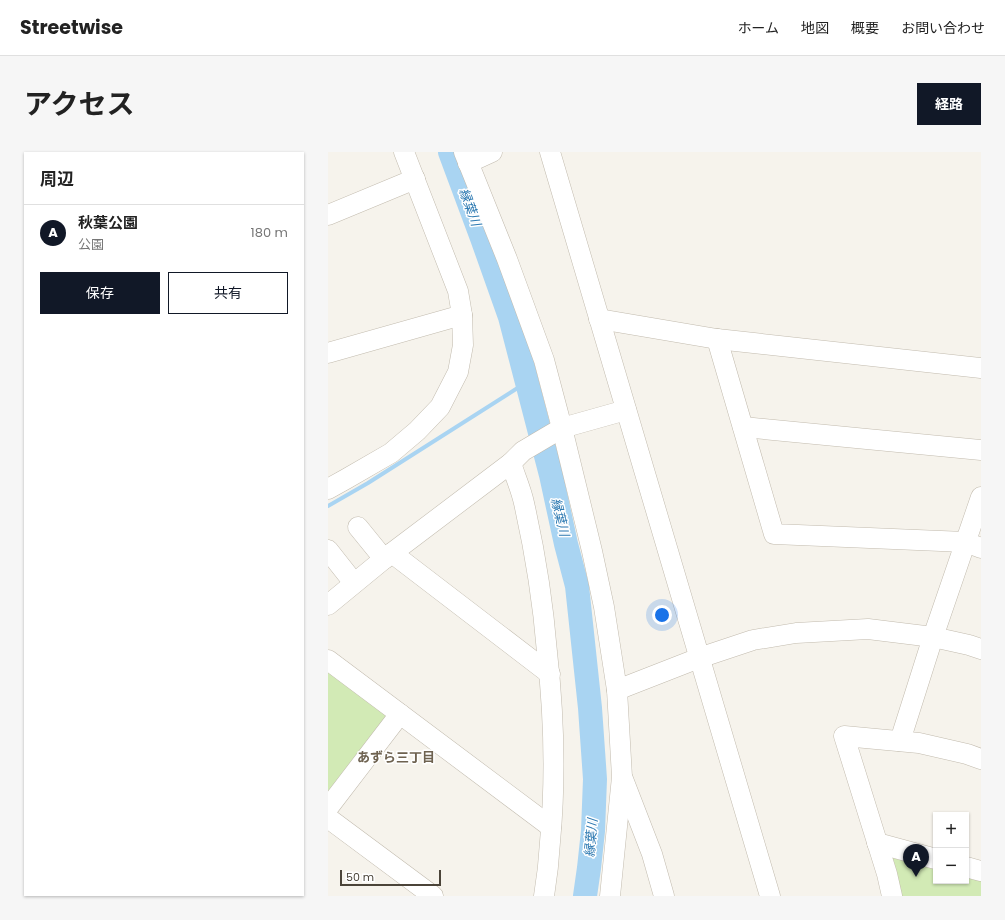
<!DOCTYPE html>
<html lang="ja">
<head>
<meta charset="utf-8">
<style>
  :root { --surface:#fff; --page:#f6f6f6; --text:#222; --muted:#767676; --line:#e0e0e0; --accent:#111827 }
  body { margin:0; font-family:Poppins,"Noto Sans JP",sans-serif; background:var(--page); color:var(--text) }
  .controls { position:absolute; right:12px; bottom:12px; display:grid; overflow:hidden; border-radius:0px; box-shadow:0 1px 3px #0004 }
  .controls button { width:36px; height:36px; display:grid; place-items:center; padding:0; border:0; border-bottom:1px solid var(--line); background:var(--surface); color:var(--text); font:20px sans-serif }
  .scale { position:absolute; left:12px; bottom:10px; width:101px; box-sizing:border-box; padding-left:4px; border:2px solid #4b4439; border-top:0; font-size:11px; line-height:14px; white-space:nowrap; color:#4b4439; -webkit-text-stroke:3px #fff; paint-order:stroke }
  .you { position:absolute; left:334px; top:463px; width:14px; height:14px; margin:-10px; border:3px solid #fff; border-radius:50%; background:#1a73e8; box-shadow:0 0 0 6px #1a73e833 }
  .badge { display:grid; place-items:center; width:26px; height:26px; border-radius:50%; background:var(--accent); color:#fff; font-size:13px; font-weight:700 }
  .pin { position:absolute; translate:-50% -33px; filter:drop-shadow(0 1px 2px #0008) }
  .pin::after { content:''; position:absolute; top:21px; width:14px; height:12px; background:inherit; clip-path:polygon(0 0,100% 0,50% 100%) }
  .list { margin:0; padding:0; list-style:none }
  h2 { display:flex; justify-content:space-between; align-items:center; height:52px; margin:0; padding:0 16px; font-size:17px }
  h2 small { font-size:13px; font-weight:400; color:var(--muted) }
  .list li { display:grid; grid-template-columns:26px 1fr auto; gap:12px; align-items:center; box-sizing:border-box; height:56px; padding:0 16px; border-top:1px solid var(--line) }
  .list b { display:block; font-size:15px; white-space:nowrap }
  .list p { margin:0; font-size:13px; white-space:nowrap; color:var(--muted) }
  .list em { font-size:13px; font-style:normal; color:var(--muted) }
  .actions { display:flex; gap:8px; padding:12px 16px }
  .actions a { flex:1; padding:9px 0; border:1px solid var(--accent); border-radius:0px; text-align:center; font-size:14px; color:var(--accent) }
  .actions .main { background:var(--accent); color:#fff }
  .map { position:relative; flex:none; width:653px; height:744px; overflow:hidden; border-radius:0px }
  header { display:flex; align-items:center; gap:24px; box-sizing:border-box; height:56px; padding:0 20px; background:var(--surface); border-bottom:1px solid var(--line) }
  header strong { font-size:19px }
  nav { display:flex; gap:22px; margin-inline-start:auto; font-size:14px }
  .intro { display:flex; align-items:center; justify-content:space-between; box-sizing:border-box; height:96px; padding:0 24px }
  h1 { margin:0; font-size:28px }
  .button { padding:10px 18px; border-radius:0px; background:var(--accent); color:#fff; font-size:14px; font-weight:700 }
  main { display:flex; gap:24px; padding:0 24px }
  aside { flex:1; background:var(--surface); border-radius:0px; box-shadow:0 1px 3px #0004 }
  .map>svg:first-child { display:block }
</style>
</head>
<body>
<header>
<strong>Streetwise</strong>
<nav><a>ホーム</a><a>地図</a><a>概要</a><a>お問い合わせ</a></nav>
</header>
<div class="intro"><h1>アクセス</h1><a class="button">経路</a></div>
<main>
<aside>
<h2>周辺<small></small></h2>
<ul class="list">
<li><span class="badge">A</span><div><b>秋葉公園</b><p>公園</p></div><em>180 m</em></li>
</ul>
<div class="actions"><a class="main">保存</a><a>共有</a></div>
</aside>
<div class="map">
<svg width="653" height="744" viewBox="0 0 653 744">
  <rect width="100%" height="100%" fill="#f6f3ec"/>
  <!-- green -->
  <g fill="#d2eab5">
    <polygon points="0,517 60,562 0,640"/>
    <polygon points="561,705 608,716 608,729 638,729 638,723 653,727 653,744 573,744"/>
  </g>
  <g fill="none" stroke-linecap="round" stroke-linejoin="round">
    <!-- stream -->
    <polyline stroke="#a9d4f2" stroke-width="4" points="0,354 40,331 199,230"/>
    <!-- river -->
    <polyline stroke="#a9d4f2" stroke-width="24" points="122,0 154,86 182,165 223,323 238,392 249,434 262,556 267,627 265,679 261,716 257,744"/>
    <defs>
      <g id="minor">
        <polyline points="136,0 179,107 216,208 234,276 264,399 276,455 289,538 294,625 282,744"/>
        <polyline points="222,0 442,744"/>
        <polyline points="140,11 164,0"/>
        <polyline points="0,63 87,27"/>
        <polyline points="271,167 389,187 653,216"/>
        <polyline points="389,187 446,382 637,390 653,396"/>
        <polyline points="0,201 134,163"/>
        <polyline points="415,275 653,298"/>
        <path d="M183,311c4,13 10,26 13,40 11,49 19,99 23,149 7,63 9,126 3,190 -1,18 -3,36 -6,54"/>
        <polyline points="0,337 18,327 63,301 89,279 112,255 130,220 135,193 134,163 130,139 76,0"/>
        <polyline points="30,375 56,407"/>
        <polyline points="0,398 26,431"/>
        <polyline points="64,401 222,522"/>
        <polyline points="0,453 56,407 183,311 195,299 234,276 298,258"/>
        <polyline points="0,508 223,675"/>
        <polyline points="289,538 371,506 425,488 468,481 540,477 605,485 641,493 653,497"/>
        <polyline points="572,589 605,485 653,345"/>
        <polyline points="295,627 324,702 336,744"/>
        <polyline points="0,656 72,562"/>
        <polyline points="0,666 105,744"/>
        <polyline points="549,691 608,707"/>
        <polyline points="638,715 653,719"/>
        <polyline points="564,744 559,722 516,584 591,591 639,602 653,607"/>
      </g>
    </defs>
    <!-- minor casing -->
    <use href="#minor" stroke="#c2bbae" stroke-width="21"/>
    <!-- minor -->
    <use href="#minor" stroke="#fff" stroke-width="20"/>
  </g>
  <g text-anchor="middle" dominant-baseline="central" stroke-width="3" stroke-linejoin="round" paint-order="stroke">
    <!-- water labels -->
    <g font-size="13" font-style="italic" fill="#2e7ab2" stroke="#fff">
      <text transform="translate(142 55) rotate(70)">縁葉川</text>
      <text transform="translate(232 365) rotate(76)">縁葉川</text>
      <text transform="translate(263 686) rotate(-85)">縁葉川</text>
    </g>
    <!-- neighbourhood labels -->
    <g font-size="13" font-weight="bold" fill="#6e6250" stroke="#fff">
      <text x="68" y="605">あずら三丁目</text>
    </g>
  </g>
</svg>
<div class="controls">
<button>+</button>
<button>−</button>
</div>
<div class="scale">50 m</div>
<div class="you"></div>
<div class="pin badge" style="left:588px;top:725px">A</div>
</div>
</main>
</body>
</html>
